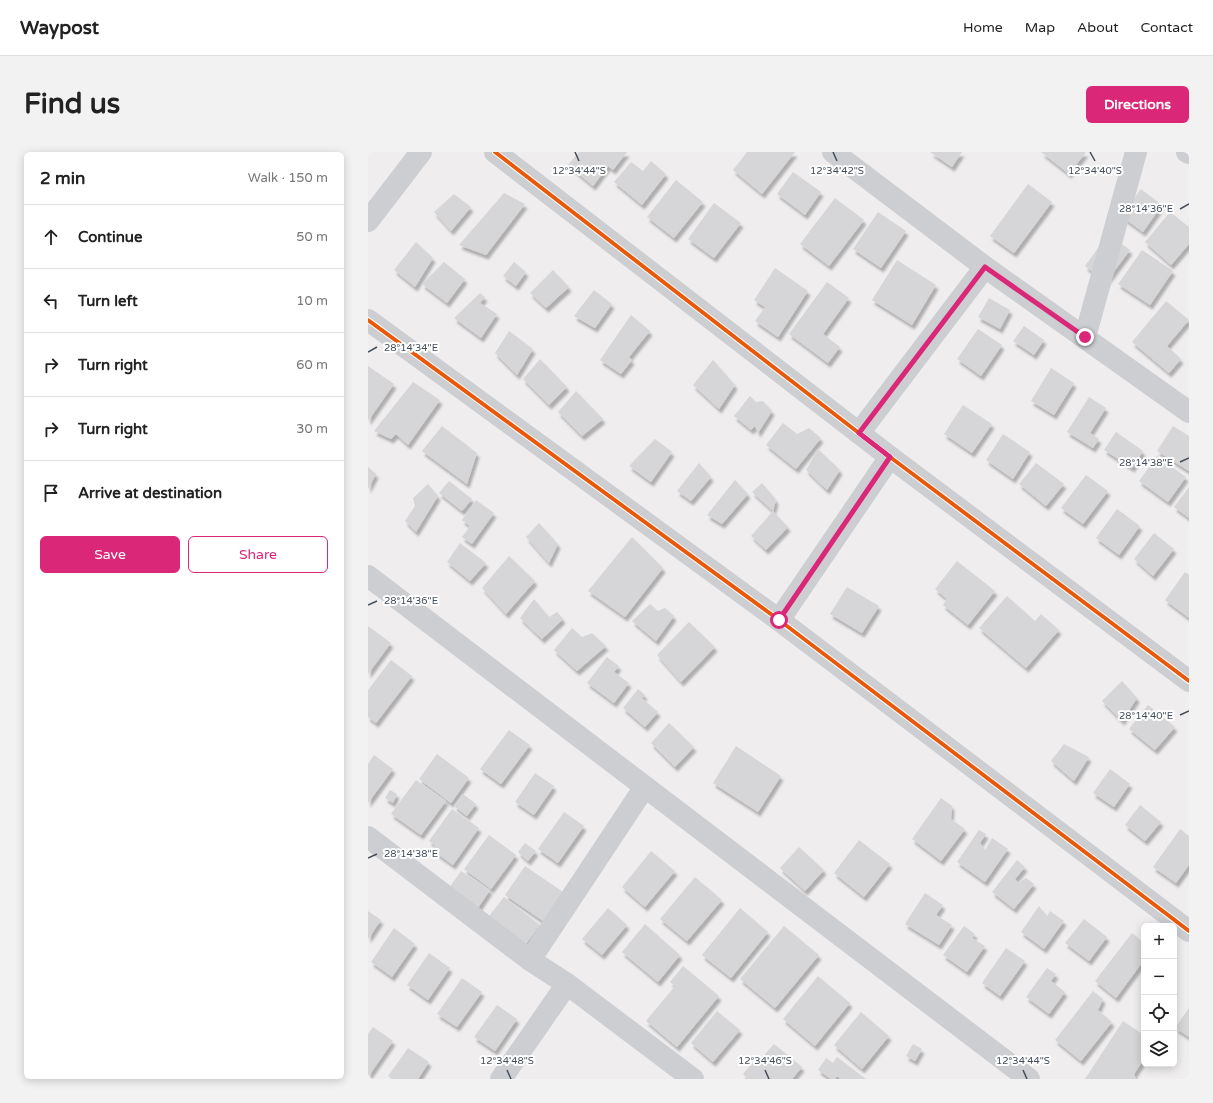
<!DOCTYPE html>
<html lang="en">
<head>
<meta charset="utf-8">
<style>
  :root { --surface:#fff; --page:#f2f2f2; --text:#222; --muted:#767676; --line:#e0e0e0; --accent:#db2777 }
  body { margin:0; font-family:"Varela Round",sans-serif; background:var(--page); color:var(--text) }
  .controls { position:absolute; right:12px; bottom:12px; display:grid; overflow:hidden; border-radius:6px; box-shadow:0 2px 10px #0003 }
  .controls button { width:36px; height:36px; display:grid; place-items:center; padding:0; border:0; border-bottom:1px solid var(--line); background:var(--surface); color:var(--text); font:20px sans-serif }
  .stop { position:absolute; width:12px; height:12px; margin:-9px; border:3px solid #db2777; border-radius:50%; background:#fff }
  .stop.end { background:#db2777; border-color:#fff; box-shadow:0 1px 4px #0008 }
  .list { margin:0; padding:0; list-style:none }
  h2 { display:flex; justify-content:space-between; align-items:center; height:52px; margin:0; padding:0 16px; font-size:17px }
  h2 small { font-size:13px; font-weight:400; color:var(--muted) }
  .list li { display:grid; grid-template-columns:26px 1fr auto; gap:12px; align-items:center; box-sizing:border-box; height:64px; padding:0 16px; border-top:1px solid var(--line) }
  .list b { display:block; font-size:15px; white-space:nowrap }
  .list em { font-size:13px; font-style:normal; color:var(--muted) }
  .actions { display:flex; gap:8px; padding:12px 16px }
  .actions a { flex:1; padding:9px 0; border:1px solid var(--accent); border-radius:6px; text-align:center; font-size:14px; color:var(--accent) }
  .actions .main { background:var(--accent); color:#fff }
  .icon { flex:none; width:22px; height:22px; fill:none; stroke:currentColor; stroke-width:2; stroke-linecap:round; stroke-linejoin:round }
  .map { position:relative; flex:none; width:821px; height:927px; overflow:hidden; border-radius:6px }
  header { display:flex; align-items:center; gap:24px; box-sizing:border-box; height:56px; padding:0 20px; background:var(--surface); border-bottom:1px solid var(--line) }
  header strong { font-size:19px }
  nav { display:flex; gap:22px; margin-inline-start:auto; font-size:14px }
  .intro { display:flex; align-items:center; justify-content:space-between; box-sizing:border-box; height:96px; padding:0 24px }
  h1 { margin:0; font-size:28px }
  .button { padding:10px 18px; border-radius:6px; background:var(--accent); color:#fff; font-size:14px; font-weight:700 }
  main { display:flex; gap:24px; padding:0 24px }
  aside { flex:1; background:var(--surface); border-radius:6px; box-shadow:0 2px 10px #0003 }
  .map>svg:first-child { display:block }
</style>
</head>
<body>
<header>
<strong>Waypost</strong>
<nav><a>Home</a><a>Map</a><a>About</a><a>Contact</a></nav>
</header>
<div class="intro"><h1>Find us</h1><a class="button">Directions</a></div>
<main>
<aside>
<h2>2 min<small>Walk · 150 m</small></h2>
<ul class="list">
<li><svg class="icon" aria-label="ahead" viewBox="0 0 24 24"><path d="M12 20V5M6 11l6-6 6 6"/></svg><div><b>Continue</b></div><em>50 m</em></li>
<li><svg class="icon" aria-label="left" viewBox="0 0 24 24"><path d="M17 20v-9H6M10 6l-5 5 5 5"/></svg><div><b>Turn left</b></div><em>10 m</em></li>
<li><svg class="icon" aria-label="right" viewBox="0 0 24 24"><path d="M7 20v-9h11M14 6l5 5-5 5"/></svg><div><b>Turn right</b></div><em>60 m</em></li>
<li><svg class="icon" aria-label="right" viewBox="0 0 24 24"><path d="M7 20v-9h11M14 6l5 5-5 5"/></svg><div><b>Turn right</b></div><em>30 m</em></li>
<li><svg class="icon" aria-label="arrive" viewBox="0 0 24 24"><path d="M6 21V4h12l-3 4 3 4H6"/></svg><div><b>Arrive at destination</b></div></li>
</ul>
<div class="actions"><a class="main">Save</a><a>Share</a></div>
</aside>
<div class="map">
<svg width="821" height="927" viewBox="0 0 821 927">
  <defs>
    <filter id="shadow"><feDropShadow dx="2.5" dy="4.5" stdDeviation="1" flood-color="#0004"/></filter>
  </defs>
  <rect width="100%" height="100%" fill="#efeded"/>
  <!-- building -->
  <g fill="#d6d5d7" filter="url(#shadow)">
    <polygon points="211,0 259,0 245,18 240,14 225,34 200,13"/>
    <polygon points="379,0 427,0 394,42 365,18"/>
    <polygon points="562,0 594,0 584,15"/>
    <polygon points="673,0 718,0 701,22"/>
    <polygon points="283,9 298,22 274,53 246,30 263,10 275,19"/>
    <polygon points="425,20 453,40 437,63 409,42"/>
    <polygon points="308,28 335,50 306,86 279,65"/>
    <polygon points="660,32 684,50 646,101 622,84"/>
    <polygon points="773,37 794,53 775,80 753,64"/>
    <polygon points="136,41 157,52 118,103 91,93"/>
    <polygon points="86,42 103,55 83,79 66,60"/>
    <polygon points="467,46 496,68 461,114 432,92"/>
    <polygon points="346,51 373,71 346,106 320,87"/>
    <polygon points="510,60 538,79 513,116 485,97"/>
    <polygon points="802,60 821,75 821,92 803,113 777,90"/>
    <polygon points="740,82 762,98 738,130 717,114"/>
    <polygon points="48,90 65,106 47,135 26,118"/>
    <polygon points="774,98 805,119 782,153 750,132"/>
    <polygon points="529,108 568,133 544,173 504,148"/>
    <polygon points="76,110 97,127 79,151 54,132"/>
    <polygon points="146,110 158,120 148,134 135,124"/>
    <polygon points="407,116 440,139 410,185 387,169 397,155 386,148"/>
    <polygon points="185,118 201,135 178,156 162,141"/>
    <polygon points="459,130 481,146 455,182 472,195 460,211 421,182"/>
    <polygon points="226,138 244,152 227,176 206,164"/>
    <polygon points="112,141 117,145 112,151 129,162 113,186 86,166"/>
    <polygon points="621,146 642,158 632,177 610,165"/>
    <polygon points="798,149 821,168 799,194 813,207 801,221 764,190"/>
    <polygon points="263,163 282,179 261,205 264,208 253,222 232,208"/>
    <polygon points="656,174 676,188 666,203 645,189"/>
    <polygon points="610,177 634,193 613,224 589,207"/>
    <polygon points="141,179 165,197 149,223 127,201"/>
    <polygon points="172,207 199,235 181,253 155,227"/>
    <polygon points="345,208 367,233 351,257 325,233"/>
    <polygon points="0,214 26,232 0,269"/>
    <polygon points="683,216 706,231 686,263 663,249"/>
    <polygon points="45,230 72,248 40,293 28,282 23,287 6,279"/>
    <polygon points="208,239 235,267 214,284 190,260"/>
    <polygon points="382,244 388,250 395,249 404,259 390,281 387,274 383,278 366,264"/>
    <polygon points="721,245 738,256 722,281 731,287 725,296 699,280"/>
    <polygon points="595,253 624,272 604,301 576,282"/>
    <polygon points="415,271 429,282 441,276 453,286 428,317 398,293"/>
    <polygon points="74,274 109,301 99,332 54,299"/>
    <polygon points="805,274 821,284 821,319 789,299"/>
    <polygon points="748,280 775,299 764,316 736,298"/>
    <polygon points="635,282 662,300 645,327 618,308"/>
    <polygon points="287,287 304,300 283,330 261,314"/>
    <polygon points="450,297 472,318 459,338 438,318"/>
    <polygon points="789,304 818,325 800,350 771,329"/>
    <polygon points="331,311 343,325 323,349 309,339"/>
    <polygon points="668,311 696,332 678,354 651,332"/>
    <polygon points="0,315 8,322 0,337"/>
    <polygon points="718,323 740,339 715,372 693,356"/>
    <polygon points="367,328 380,342 354,372 339,363"/>
    <polygon points="81,329 104,347 94,359 71,341"/>
    <polygon points="394,331 408,348 405,359 420,375 398,398 383,384 405,359 384,340"/>
    <polygon points="60,332 70,344 48,380 37,369 47,354 45,346"/>
    <polygon points="821,335 821,366 806,355"/>
    <polygon points="108,348 126,361 104,392 94,385 102,374 94,368"/>
    <polygon points="749,357 772,374 751,403 728,386"/>
    <polygon points="171,371 190,392 181,411 158,385"/>
    <polygon points="786,381 806,397 785,424 766,407"/>
    <polygon points="264,385 295,416 257,465 220,439"/>
    <polygon points="92,391 118,411 102,429 79,410"/>
    <polygon points="141,404 167,429 138,462 114,436"/>
    <polygon points="589,409 627,439 600,473 575,453 579,447 567,437"/>
    <polygon points="817,420 821,423 821,466 797,448"/>
    <polygon points="479,435 511,454 494,481 462,462"/>
    <polygon points="639,444 667,469 673,462 691,478 658,516 611,476"/>
    <polygon points="166,447 181,465 189,460 195,467 174,487 152,466"/>
    <polygon points="282,452 290,459 297,456 306,464 288,489 264,469"/>
    <polygon points="321,470 347,495 313,530 289,503"/>
    <polygon points="0,474 23,491 0,522"/>
    <polygon points="204,476 214,485 224,481 238,494 209,519 186,498"/>
    <polygon points="239,505 251,514 246,520 261,531 246,551 219,531"/>
    <polygon points="23,508 44,524 8,571 0,565 0,538"/>
    <polygon points="754,529 769,546 754,569 734,549"/>
    <polygon points="270,537 277,543 274,546 290,560 277,575 255,556"/>
    <polygon points="780,553 807,575 787,598 761,577"/>
    <polygon points="301,571 326,595 307,615 283,591"/>
    <polygon points="141,578 162,593 133,632 112,617"/>
    <polygon points="696,592 721,605 706,629 683,609"/>
    <polygon points="368,594 413,624 390,660 345,631"/>
    <polygon points="69,602 101,626 83,651 51,627"/>
    <polygon points="6,603 25,617 0,651 0,612"/>
    <polygon points="742,617 762,632 746,655 725,641"/>
    <polygon points="167,621 186,634 166,663 147,650"/>
    <polygon points="48,628 78,649 53,683 23,662"/>
    <polygon points="22,638 29,642 25,651 17,646"/>
    <polygon points="95,642 108,652 99,664 86,654"/>
    <polygon points="573,646 584,654 583,667 597,677 573,709 544,687"/>
    <polygon points="772,653 793,670 777,689 757,673"/>
    <polygon points="84,657 111,676 85,713 64,698 67,693 61,689"/>
    <polygon points="196,660 216,674 190,711 170,697"/>
    <polygon points="812,677 821,684 821,713 808,731 785,715"/>
    <polygon points="611,678 618,682 612,691 617,698 624,686 640,697 617,730 589,710"/>
    <polygon points="121,683 148,703 123,737 96,717"/>
    <polygon points="491,688 522,712 496,745 466,721"/>
    <polygon points="157,691 168,699 160,709 150,700"/>
    <polygon points="431,695 456,718 437,739 412,716"/>
    <polygon points="283,699 307,719 277,755 254,735"/>
    <polygon points="649,708 657,715 647,727 650,731 658,726 666,732 646,757 624,740"/>
    <polygon points="157,714 195,740 175,769 137,743"/>
    <polygon points="93,719 122,738 110,756 81,736"/>
    <polygon points="327,725 354,748 319,789 292,767"/>
    <polygon points="557,741 575,753 568,763 584,773 571,793 537,772"/>
    <polygon points="136,745 172,773 155,796 118,768"/>
    <polygon points="671,754 679,764 682,759 696,769 676,797 653,780"/>
    <polygon points="240,756 259,773 234,803 214,787"/>
    <polygon points="372,756 400,780 363,826 334,803"/>
    <polygon points="0,759 13,768 0,787"/>
    <polygon points="716,767 739,785 721,809 697,791"/>
    <polygon points="277,772 312,803 290,830 254,800"/>
    <polygon points="416,774 451,803 407,856 372,827"/>
    <polygon points="596,774 607,782 604,786 617,794 599,820 575,803"/>
    <polygon points="26,776 47,792 24,825 3,810"/>
    <polygon points="764,781 776,791 776,808 748,846 727,829"/>
    <polygon points="638,796 657,809 632,844 614,831"/>
    <polygon points="61,801 82,816 60,848 39,833"/>
    <polygon points="315,814 351,844 309,895 278,869 307,834 302,830"/>
    <polygon points="679,816 688,822 683,829 697,840 681,862 658,845"/>
    <polygon points="450,824 482,851 447,894 415,867"/>
    <polygon points="94,826 114,840 89,875 69,862"/>
    <polygon points="725,839 735,847 730,858 744,870 713,909 687,888"/>
    <polygon points="129,853 149,867 127,899 106,885"/>
    <polygon points="821,856 821,885 807,876"/>
    <polygon points="349,859 372,878 345,910 323,891"/>
    <polygon points="493,860 521,884 494,917 466,893"/>
    <polygon points="755,869 776,883 776,907 766,922 768,927 717,927"/>
    <polygon points="5,875 25,889 0,925 0,882"/>
    <polygon points="406,892 434,915 424,927 377,927 378,925 375,922 389,905 392,908"/>
    <polygon points="545,892 554,897 547,909 538,904"/>
    <polygon points="40,896 61,910 50,927 24,927 20,924"/>
    <polygon points="469,905 498,927 473,927 469,924 467,927 463,927 450,918 458,906 465,911"/>
  </g>
  <g fill="none" stroke-linecap="round" stroke-linejoin="round">
    <!-- street -->
    <g stroke="#ccced1" stroke-width="22">
      <polyline points="127,0 522,305 821,529"/>
      <polyline points="465,0 617,115 821,260"/>
      <polyline points="819,0 821,1"/>
      <polyline points="0,69 53,0"/>
      <polyline points="0,168 411,468 821,779"/>
      <polyline points="717,185 768,0"/>
      <polyline points="491,281 617,115"/>
      <polyline points="0,424 661,927"/>
      <polyline points="411,468 522,305"/>
      <polyline points="0,685 162,808 199,832 325,927"/>
      <polyline points="162,808 276,636"/>
      <polyline points="133,927 199,832"/>
    </g>
    <defs>
      <g id="cycleway">
        <polyline points="127,0 522,305 821,529"/>
        <polyline points="0,168 411,468 821,779"/>
      </g>
    </defs>
    <!-- cycleway casing -->
    <use href="#cycleway" stroke="#fff" stroke-width="6"/>
    <!-- cycleway -->
    <use href="#cycleway" stroke="#e8590c" stroke-width="4"/>
  </g>
  <g fill="none" stroke-linecap="round" stroke-linejoin="round">
    <!-- route -->
    <polyline stroke="#db2777" stroke-width="5" points="411,468 522,305 491,281 617,115 717,185"/>
  </g>
  <!-- ticks -->
  <path fill="none" stroke="#444e5b" stroke-width="1.5" d="M207,0l4,9M465,0l4,9M722,0l5,9M812,57l9,-5M0,200l9,-5M812,310l9,-4M0,453l9,-4M812,563l9,-4M0,706l9,-4M139,918l4,9M397,918l4,9M655,918l4,9"/>
  <g font-size="10" text-anchor="middle" fill="#444e5b" stroke="#fff" stroke-width="4" stroke-linejoin="round" paint-order="stroke">
    <text x="211" y="22">12°34'44"S</text>
    <text x="469" y="22">12°34'42"S</text>
    <text x="727" y="22">12°34'40"S</text>
    <text x="778" y="60">28°14'36"E</text>
    <text x="43" y="199">28°14'34"E</text>
    <text x="778" y="314">28°14'38"E</text>
    <text x="43" y="452">28°14'36"E</text>
    <text x="778" y="567">28°14'40"E</text>
    <text x="43" y="705">28°14'38"E</text>
    <text x="139" y="912">12°34'48"S</text>
    <text x="397" y="912">12°34'46"S</text>
    <text x="655" y="912">12°34'44"S</text>
  </g>
</svg>
<div class="controls">
<button>+</button>
<button>−</button>
<button><svg class="icon" aria-label="locate" viewBox="0 0 24 24"><circle cx="12" cy="12" r="6"/><path d="M12 2v4M12 18v4M2 12h4M18 12h4"/></svg></button>
<button><svg class="icon" aria-label="layers" viewBox="0 0 24 24"><path d="M12 4l9 5-9 5-9-5zM3 14l9 5 9-5"/></svg></button>
</div>
<div class="stop" style="left:411px;top:468px"></div>
<div class="stop end" style="left:717px;top:185px"></div>
</div>
</main>
</body>
</html>
